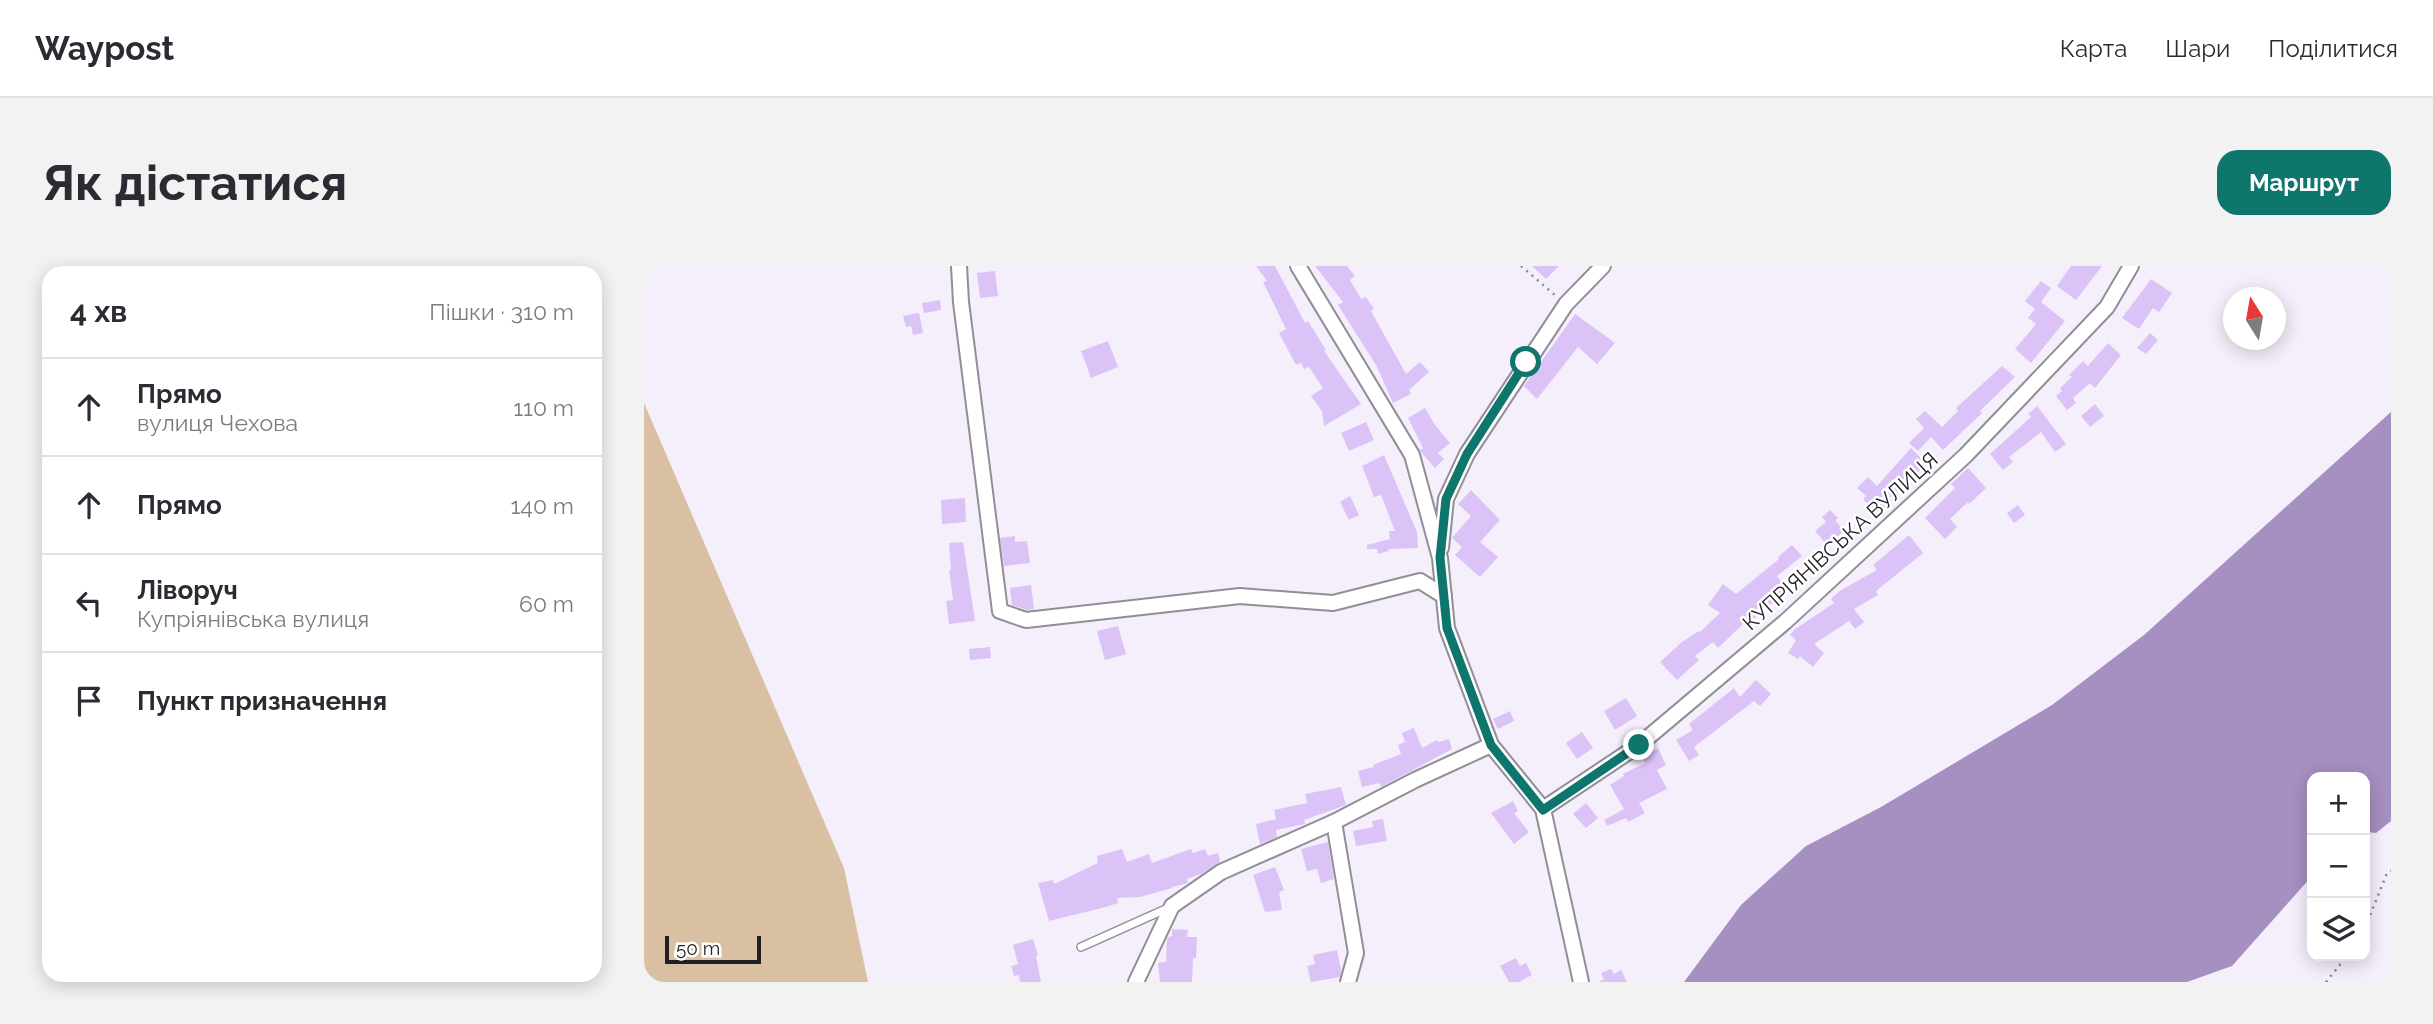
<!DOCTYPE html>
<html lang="uk">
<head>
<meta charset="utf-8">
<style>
  :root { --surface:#fff; --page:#f2f2f3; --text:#2b2b33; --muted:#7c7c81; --line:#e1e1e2; --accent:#0f766e }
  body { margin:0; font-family:Raleway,sans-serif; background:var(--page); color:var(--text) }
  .controls { position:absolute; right:21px; bottom:21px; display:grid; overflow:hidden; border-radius:14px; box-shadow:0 4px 18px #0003 }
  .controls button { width:63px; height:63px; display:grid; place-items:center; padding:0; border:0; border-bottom:2px solid var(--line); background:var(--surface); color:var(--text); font:35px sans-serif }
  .compass { position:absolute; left:1579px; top:21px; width:63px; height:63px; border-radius:50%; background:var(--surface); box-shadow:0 4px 18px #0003; rotate:349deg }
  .scale { position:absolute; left:21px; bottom:18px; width:96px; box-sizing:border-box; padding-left:7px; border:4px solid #201e22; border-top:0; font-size:19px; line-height:24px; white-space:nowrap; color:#201e22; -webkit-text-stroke:5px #fff; paint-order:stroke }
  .stop { position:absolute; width:21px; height:21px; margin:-16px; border:5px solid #0f766e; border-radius:50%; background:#fff }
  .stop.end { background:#0f766e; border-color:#fff; box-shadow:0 2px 7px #0008 }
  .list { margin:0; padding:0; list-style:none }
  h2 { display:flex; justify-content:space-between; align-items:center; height:91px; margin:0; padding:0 28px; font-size:30px }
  h2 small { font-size:23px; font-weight:400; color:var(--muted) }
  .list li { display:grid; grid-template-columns:46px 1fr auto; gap:21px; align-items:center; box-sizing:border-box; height:98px; padding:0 28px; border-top:2px solid var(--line) }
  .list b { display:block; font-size:26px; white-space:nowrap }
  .list p { margin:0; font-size:23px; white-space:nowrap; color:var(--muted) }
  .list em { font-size:23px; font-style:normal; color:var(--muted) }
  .icon { flex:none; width:38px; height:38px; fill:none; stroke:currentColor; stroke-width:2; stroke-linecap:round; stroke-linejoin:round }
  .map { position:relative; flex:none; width:1747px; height:716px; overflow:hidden; border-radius:21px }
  header { display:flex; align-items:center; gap:42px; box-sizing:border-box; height:98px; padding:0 35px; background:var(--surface); border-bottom:2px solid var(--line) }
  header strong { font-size:33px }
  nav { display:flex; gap:38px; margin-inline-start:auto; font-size:24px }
  .intro { display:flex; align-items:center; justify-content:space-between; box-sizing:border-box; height:168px; padding:0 42px }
  h1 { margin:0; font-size:49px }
  .button { padding:18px 32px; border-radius:21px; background:var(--accent); color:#fff; font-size:24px; font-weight:700 }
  main { display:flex; gap:42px; padding:0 42px }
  aside { flex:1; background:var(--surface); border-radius:21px; box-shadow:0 4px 18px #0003 }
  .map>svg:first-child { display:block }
</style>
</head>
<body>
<header>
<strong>Waypost</strong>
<nav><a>Карта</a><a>Шари</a><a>Поділитися</a></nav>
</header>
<div class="intro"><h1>Як дістатися</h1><a class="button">Маршрут</a></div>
<main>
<aside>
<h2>4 хв<small>Пішки · 310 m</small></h2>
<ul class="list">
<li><svg class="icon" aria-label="ahead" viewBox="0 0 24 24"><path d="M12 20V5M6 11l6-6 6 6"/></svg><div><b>Прямо</b><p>вулиця Чехова</p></div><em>110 m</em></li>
<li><svg class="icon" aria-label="ahead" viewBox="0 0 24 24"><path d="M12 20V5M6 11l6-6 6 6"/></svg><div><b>Прямо</b></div><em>140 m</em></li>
<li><svg class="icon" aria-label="left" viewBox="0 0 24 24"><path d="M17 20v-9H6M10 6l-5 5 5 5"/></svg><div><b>Ліворуч</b><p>Купріянівська вулиця</p></div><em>60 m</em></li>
<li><svg class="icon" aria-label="arrive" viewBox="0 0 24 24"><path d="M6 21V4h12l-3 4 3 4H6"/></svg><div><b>Пункт призначення</b></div></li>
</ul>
</aside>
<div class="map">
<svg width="1747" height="716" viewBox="0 0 1747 716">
  <rect width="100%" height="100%" fill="#f4effa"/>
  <!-- green -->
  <polygon fill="#d9c0a3" points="0,137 200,602 224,716 0,716"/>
  <!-- water -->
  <polygon fill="#a68fc1" points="1747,146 1747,555 1732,567 1721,566 1721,511 1668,511 1668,610 1588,700 1543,716 1040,716 1097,639 1162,580 1237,541 1408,439 1500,369"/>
  <!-- building -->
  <g fill="#dbc3f8">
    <polygon points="612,0 631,0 661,57 664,55 682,84 680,85 717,138 680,160 678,145 667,130 679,122 665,101 660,103 657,97 652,99 635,67 642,63 619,16 623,15"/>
    <polygon points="671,0 703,0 711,10 706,14 717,33 722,31 730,43 727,45 762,108 776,96 785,106 765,124 767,128 749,137 732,99 694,39 699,36"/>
    <polygon points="888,0 915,0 902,13"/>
    <polygon points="1427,0 1458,0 1432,34 1413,20"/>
    <polygon points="351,5 354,30 336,32 333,7"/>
    <polygon points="1507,13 1528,27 1515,46 1509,42 1495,63 1478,52"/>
    <polygon points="1397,15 1407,22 1397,36 1421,55 1387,97 1371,83 1392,58 1384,52 1391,43 1381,35"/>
    <polygon points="296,34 297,44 280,47 278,37"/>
    <polygon points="275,47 279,67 269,69 267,60 262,61 259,50"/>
    <polygon points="931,48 971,77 953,98 934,81 893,133 880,120"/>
    <polygon points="1506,67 1514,74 1502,88 1493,82"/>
    <polygon points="464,75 474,101 447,112 437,85"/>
    <polygon points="1464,77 1477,89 1451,122 1446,117 1429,132 1432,137 1423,144 1412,130 1418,125 1416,122 1428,111 1425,109 1439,95 1444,100"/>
    <polygon points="1358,100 1371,111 1336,145 1338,147 1299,184 1287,171 1274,185 1265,177 1280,162 1272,153 1281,145 1298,161 1314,145 1312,142"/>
    <polygon points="1451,138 1460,150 1446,161 1437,150"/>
    <polygon points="1393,140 1422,178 1411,186 1397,166 1365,191 1369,196 1359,204 1346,188 1387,151 1384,148"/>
    <polygon points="781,142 791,159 806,177 794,187 800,193 791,202 778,187 776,184 779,182 764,152"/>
    <polygon points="722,156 730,174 705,185 697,167"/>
    <polygon points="1267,182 1283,198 1245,232 1248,235 1234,249 1219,233 1222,230 1213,222 1224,211 1233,220"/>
    <polygon points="740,189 773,266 774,282 744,283 745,285 734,288 733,283 723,283 723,279 746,273 745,265 751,265 737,229 730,231 718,200"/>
    <polygon points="1324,202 1342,222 1325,238 1324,236 1306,253 1313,261 1301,273 1281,252 1311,222 1307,218"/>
    <polygon points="827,224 856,254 836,276 854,291 836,311 811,289 818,281 808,272 827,250 814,238"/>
    <polygon points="706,230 715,249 705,254 696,236"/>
    <polygon points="321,232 322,256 298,258 297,234"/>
    <polygon points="1374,239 1381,249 1370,257 1363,247"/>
    <polygon points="1186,244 1194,252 1191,254 1200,265 1183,279 1171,265 1182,256 1178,251"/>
    <polygon points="1265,269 1279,287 1232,325 1234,329 1210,343 1220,356 1211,363 1205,355 1170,378 1180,387 1169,401 1156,390 1154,393 1144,387 1152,374 1146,369 1150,364 1190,337 1187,333 1197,324 1233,304 1229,299"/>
    <polygon points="371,270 371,276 383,275 386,297 360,300 356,272"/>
    <polygon points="319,276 331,355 305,358 302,335 309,334 305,304 307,304 305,277"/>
    <polygon points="1148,279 1158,290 1133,310 1144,324 1101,360 1099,358 1074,382 1069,376 1051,390 1055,394 1033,414 1016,396 1038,376 1055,365 1056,366 1076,347 1064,339 1079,318 1092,328 1135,293 1134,291"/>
    <polygon points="387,319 390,343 383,344 368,339 366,322"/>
    <polygon points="474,360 482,388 461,394 453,365"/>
    <polygon points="346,381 347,392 326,394 325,383"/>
    <polygon points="1112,414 1127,428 1116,440 1110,435 1050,481 1055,489 1045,495 1032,474 1049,464 1045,458 1090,422 1096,431"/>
    <polygon points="982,432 993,450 971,464 960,445"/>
    <polygon points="866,445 870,455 854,463 849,453"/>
    <polygon points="770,462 778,482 793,474 795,476 805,473 808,483 737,521 736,517 718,521 714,505 730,501 729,499 757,488 754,479 761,476 758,467"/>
    <polygon points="938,466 949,482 933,493 922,477"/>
    <polygon points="1014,482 1022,499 1013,504 1023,523 995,537 1001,547 984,556 982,552 963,560 960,554 980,543 966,519 980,510 979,508 1001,497 998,491"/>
    <polygon points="697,521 702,539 660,554 661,558 632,564 633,571 616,578 612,558 632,553 630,544 663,537 661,528"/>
    <polygon points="869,535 874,545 870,547 885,566 870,578 847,547"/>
    <polygon points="942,537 954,552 942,562 929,548"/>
    <polygon points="739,553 743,575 712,580 709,565 729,561 728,555"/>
    <polygon points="684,576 690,613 677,617 673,603 663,605 657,583"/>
    <polygon points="478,583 483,596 505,588 508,597 547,583 549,587 561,583 564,590 574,587 576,596 557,608 543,613 544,617 528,621 528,622 496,631 473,632 474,637 462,641 405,655 394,617 409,614 410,618 454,597 453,590"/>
    <polygon points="631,601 640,624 635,626 638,644 621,646 609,609"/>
    <polygon points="528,663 544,664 543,671 553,671 552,692 549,692 548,716 516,716 514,697 522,696 523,672 528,670"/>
    <polygon points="389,673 394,689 392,690 397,716 376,716 375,709 370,710 367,700 374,698 369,679"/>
    <polygon points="693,684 697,704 696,711 667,716 663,700 671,698 669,689"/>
    <polygon points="872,692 876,700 882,697 888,709 875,716 865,716 856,700"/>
    <polygon points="967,703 970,708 977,704 983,716 954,716 960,713 957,707"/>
  </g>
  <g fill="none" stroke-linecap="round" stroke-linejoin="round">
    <defs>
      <polyline id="lane" points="437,681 524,642"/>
      <g id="street">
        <polyline points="315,0 317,36 356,345 382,354 596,330 689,337 776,315 800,330"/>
        <polyline points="654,0 768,189 796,292 803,362 847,479 899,543 937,716"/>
        <polyline points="797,282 802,233 823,188 922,38 959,0"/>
        <polyline points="899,543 995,479 1141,356 1322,189 1463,41 1487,0"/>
        <polyline points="690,556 712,687 704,716"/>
        <polyline points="492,716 528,640 577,606 690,556 771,514 847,479"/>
      </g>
    </defs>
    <!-- lane casing -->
    <use href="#lane" stroke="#928e97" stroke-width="10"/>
    <!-- street casing -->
    <use href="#street" stroke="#928e97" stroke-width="18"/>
    <!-- path -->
    <g stroke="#8b878f" stroke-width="2.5" stroke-dasharray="2 5" stroke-linecap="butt">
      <polyline points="877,0 912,30"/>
      <polyline points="1721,662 1743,607 1747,605"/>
      <polyline points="1682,716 1703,690"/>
    </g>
    <!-- lane -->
    <use href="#lane" stroke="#fff" stroke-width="7"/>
    <!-- street -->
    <use href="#street" stroke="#fff" stroke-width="14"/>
  </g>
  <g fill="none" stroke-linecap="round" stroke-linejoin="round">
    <!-- route -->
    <polyline stroke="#0f766e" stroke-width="9" points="882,96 823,188 802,233 796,292 803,362 847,479 899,544 995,479"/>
  </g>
  <g text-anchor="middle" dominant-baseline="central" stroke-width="5" stroke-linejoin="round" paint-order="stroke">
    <!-- street labels -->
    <g font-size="21" fill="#201e22" stroke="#fff">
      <text transform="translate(1196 275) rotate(-42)">КУПРІЯНІВСЬКА ВУЛИЦЯ</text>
    </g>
  </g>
</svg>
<div class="controls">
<button>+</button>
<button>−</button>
<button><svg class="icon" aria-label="layers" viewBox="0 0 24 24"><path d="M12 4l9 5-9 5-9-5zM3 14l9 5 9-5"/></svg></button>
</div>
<svg class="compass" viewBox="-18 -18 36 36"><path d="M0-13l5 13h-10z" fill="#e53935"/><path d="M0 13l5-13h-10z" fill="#7c7c81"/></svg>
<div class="scale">50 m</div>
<div class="stop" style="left:882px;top:96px"></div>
<div class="stop end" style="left:995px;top:479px"></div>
</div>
</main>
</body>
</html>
